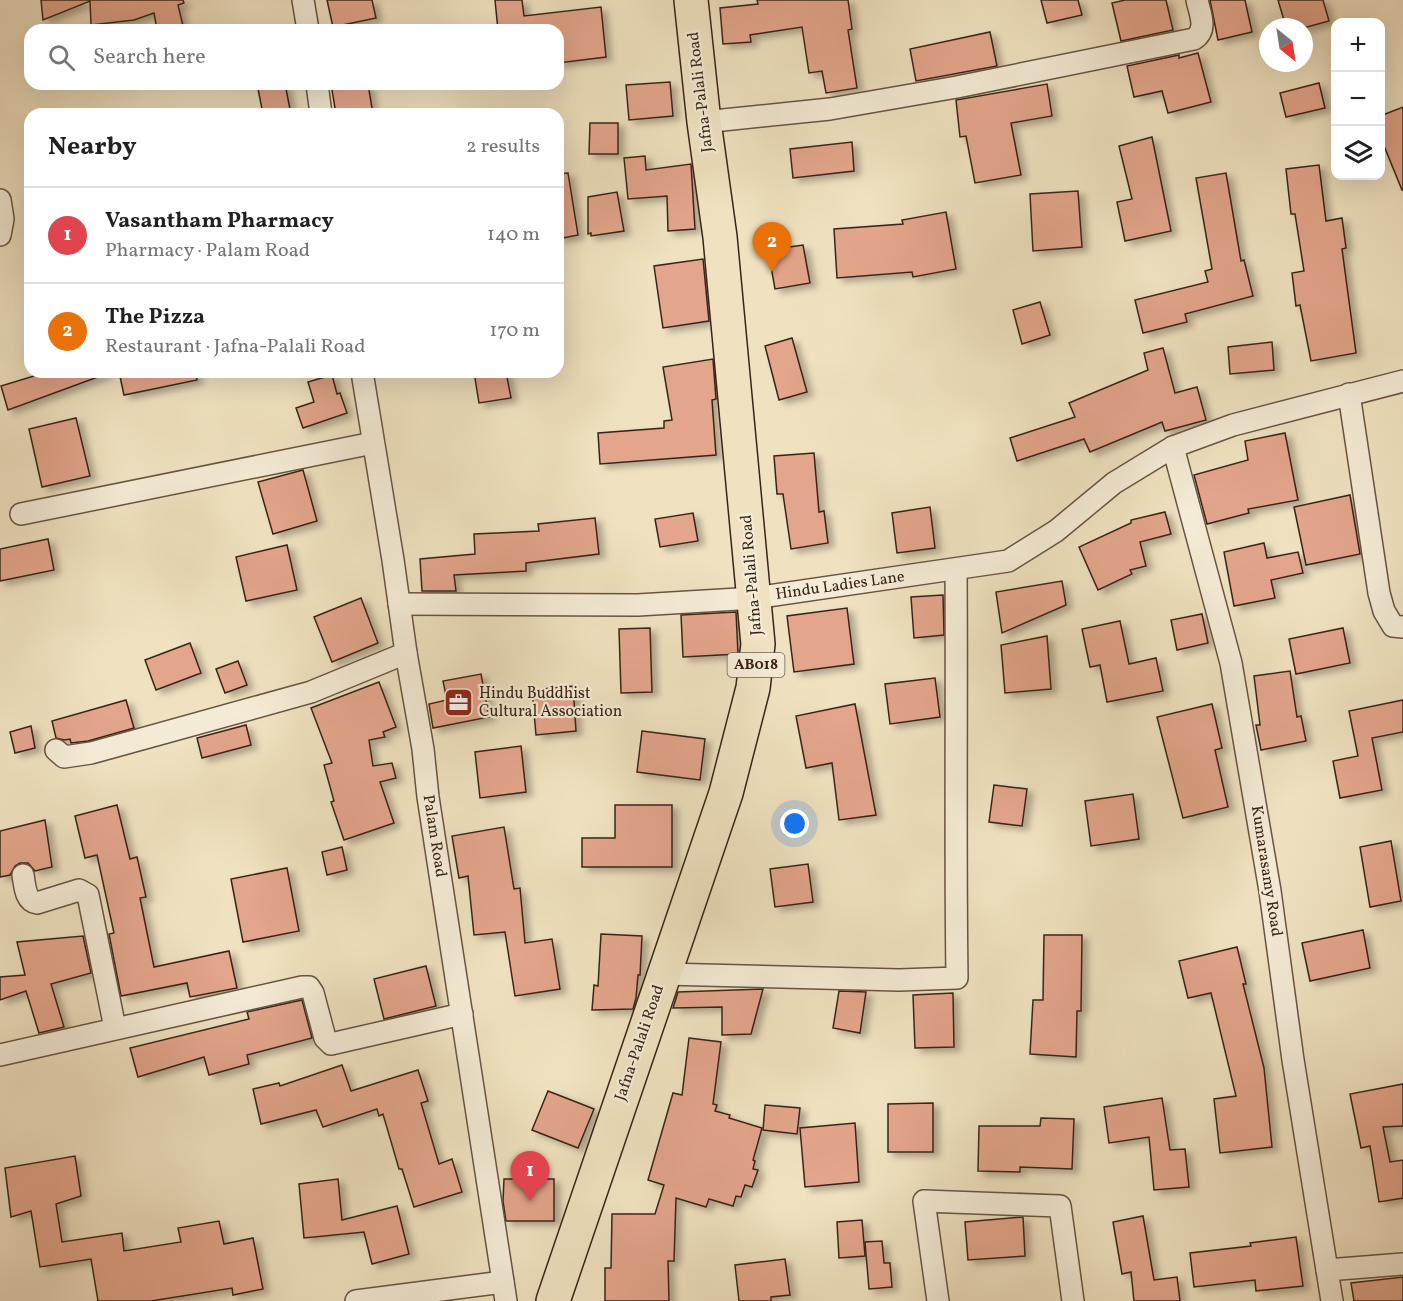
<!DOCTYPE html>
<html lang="en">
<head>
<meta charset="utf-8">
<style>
  :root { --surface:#fff; --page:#f6f6f6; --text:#202124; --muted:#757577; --line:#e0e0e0; --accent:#8f2418 }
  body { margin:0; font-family:Vollkorn,serif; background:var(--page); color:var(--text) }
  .controls { position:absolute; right:18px; top:18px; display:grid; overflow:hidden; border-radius:12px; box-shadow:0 6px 24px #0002 }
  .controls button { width:54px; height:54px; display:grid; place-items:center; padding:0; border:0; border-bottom:2px solid var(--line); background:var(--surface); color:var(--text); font:30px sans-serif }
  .compass { position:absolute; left:1259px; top:18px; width:54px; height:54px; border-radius:50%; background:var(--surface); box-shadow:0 6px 24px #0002; rotate:150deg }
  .you { position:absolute; left:795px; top:824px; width:21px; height:21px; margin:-15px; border:4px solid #fff; border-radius:50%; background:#1a73e8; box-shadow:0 0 0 9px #1a73e833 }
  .badge { display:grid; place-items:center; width:39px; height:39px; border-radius:50%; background:var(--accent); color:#fff; font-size:20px; font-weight:700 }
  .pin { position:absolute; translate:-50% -50px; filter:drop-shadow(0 2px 3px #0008) }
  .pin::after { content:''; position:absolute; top:32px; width:21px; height:18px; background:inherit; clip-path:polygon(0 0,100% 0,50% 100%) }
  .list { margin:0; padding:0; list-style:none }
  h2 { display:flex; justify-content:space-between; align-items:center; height:78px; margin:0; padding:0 24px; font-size:26px }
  h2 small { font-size:20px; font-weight:400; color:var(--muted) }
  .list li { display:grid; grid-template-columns:39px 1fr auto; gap:18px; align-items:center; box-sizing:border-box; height:96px; padding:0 24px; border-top:2px solid var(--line) }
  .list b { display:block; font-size:22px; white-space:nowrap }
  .list p { margin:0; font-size:20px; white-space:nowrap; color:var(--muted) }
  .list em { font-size:20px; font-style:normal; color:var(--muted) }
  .icon { flex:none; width:33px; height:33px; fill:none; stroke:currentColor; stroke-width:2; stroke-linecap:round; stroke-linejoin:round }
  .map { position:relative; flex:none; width:1403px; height:1301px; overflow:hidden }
  .search { position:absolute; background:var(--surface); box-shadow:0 6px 24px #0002; left:24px; top:24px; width:540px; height:66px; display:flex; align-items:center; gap:15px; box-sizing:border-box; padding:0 21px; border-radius:18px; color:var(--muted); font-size:22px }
  .panel { position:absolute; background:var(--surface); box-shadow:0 6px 24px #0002; left:24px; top:108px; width:540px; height:270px; border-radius:18px }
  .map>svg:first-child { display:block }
</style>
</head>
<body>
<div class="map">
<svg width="1403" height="1301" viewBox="0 0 1403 1301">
  <defs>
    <filter id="shadow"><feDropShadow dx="6" dy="4" stdDeviation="3" flood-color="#0004"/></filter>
  </defs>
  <rect width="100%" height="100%" fill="#f0e2c1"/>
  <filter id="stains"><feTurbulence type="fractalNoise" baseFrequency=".00333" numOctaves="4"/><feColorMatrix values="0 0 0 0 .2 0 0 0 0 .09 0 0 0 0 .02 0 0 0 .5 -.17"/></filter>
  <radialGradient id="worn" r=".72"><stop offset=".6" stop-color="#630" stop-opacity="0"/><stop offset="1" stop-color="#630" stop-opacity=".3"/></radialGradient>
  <!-- building -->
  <g fill="#e3a58b" stroke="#3a2418" stroke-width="1.5" filter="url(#shadow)">
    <polygon points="41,0 183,0 184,3 178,5 184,30 157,30 154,13 134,20 91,25 90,1 43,20"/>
    <polygon points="327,0 372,0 376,18 333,27"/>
    <polygon points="495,0 522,0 524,16 601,7 606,57 558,63 558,30 498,30"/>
    <polygon points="757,0 848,0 852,29 848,30 857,88 826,93 822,71 809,73 802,27 750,35 751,42 723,44 720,8 758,4"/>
    <polygon points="1041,0 1078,0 1082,15 1047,23"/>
    <polygon points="1125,0 1166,0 1173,30 1121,41 1112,3"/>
    <polygon points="1210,0 1245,0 1252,32 1218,40"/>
    <polygon points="1278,0 1323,0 1329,21 1307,27 1286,27"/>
    <polygon points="990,32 997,66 916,81 910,49"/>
    <polygon points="1198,53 1211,102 1168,113 1162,91 1134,97 1127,66 1179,55 1179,58"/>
    <polygon points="670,82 673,116 629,120 626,85"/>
    <polygon points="1319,83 1325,108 1286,117 1280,93"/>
    <polygon points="257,84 285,84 291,114 263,114"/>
    <polygon points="331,84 368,84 373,114 336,114"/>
    <polygon points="1047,84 1052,116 1011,123 1021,175 975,183 966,136 960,137 956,100"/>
    <polygon points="1403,107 1403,190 1402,190 1380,136 1380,116"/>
    <polygon points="590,123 618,123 618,154 589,154"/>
    <polygon points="1152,137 1171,231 1125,241 1117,202 1132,199 1119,146"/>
    <polygon points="852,142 854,171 793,178 790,149"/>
    <polygon points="645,156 646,170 691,164 695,229 668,231 667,196 628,199 624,158"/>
    <polygon points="1319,165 1326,221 1342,218 1346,248 1342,249 1356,353 1311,361 1300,305 1296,306 1292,273 1304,271 1295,214 1291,214 1286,169"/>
    <polygon points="568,173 578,235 558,239 558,174"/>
    <polygon points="1226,173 1241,261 1244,260 1253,296 1185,314 1187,322 1143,333 1135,300 1208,282 1205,271 1212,269 1196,178"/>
    <polygon points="1078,191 1082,247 1033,251 1030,194"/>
    <polygon points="617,192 624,231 591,236 591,233 588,234 588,197"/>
    <polygon points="946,212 956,269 913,277 912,272 837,278 834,229 903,224 902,220"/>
    <polygon points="803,245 810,283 775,289 768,250"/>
    <polygon points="703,259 709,321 663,328 654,266"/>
    <polygon points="1040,302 1050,335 1022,344 1013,310"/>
    <polygon points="792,338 807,392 779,400 765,346"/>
    <polygon points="1272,342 1274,370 1230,374 1228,347"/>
    <polygon points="1163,348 1175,393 1197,387 1206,420 1165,431 1162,422 1090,452 1084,439 1017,461 1010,438 1075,417 1069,403 1148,370 1144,353"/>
    <polygon points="713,359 716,399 712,400 716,455 600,464 598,433 664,428 664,421 672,420 663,367"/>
    <polygon points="47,372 106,372 106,374 8,410 1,386"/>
    <polygon points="119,372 196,372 197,380 124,395"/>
    <polygon points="474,372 506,372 511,398 479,403"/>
    <polygon points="332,375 337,394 340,393 347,413 303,428 296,408 314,402 308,382"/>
    <polygon points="76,418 90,476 42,487 29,429"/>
    <polygon points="1285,433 1298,500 1248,509 1249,513 1207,524 1194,475 1248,460 1245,441"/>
    <polygon points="814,453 819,512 824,511 828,543 791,549 783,494 777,494 774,456"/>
    <polygon points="303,470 317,521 273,534 258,482"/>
    <polygon points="1350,495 1360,554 1306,565 1294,507"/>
    <polygon points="930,507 935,548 897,553 892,513"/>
    <polygon points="1165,512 1171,534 1140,542 1146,566 1130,570 1132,574 1098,590 1079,547 1131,523 1131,520"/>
    <polygon points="693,513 698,541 660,547 655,519"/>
    <polygon points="595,518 599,554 526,563 526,571 454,575 456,591 422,591 420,559 475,554 474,534 539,531 538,524"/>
    <polygon points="48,539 54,570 0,581 0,549"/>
    <polygon points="1264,543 1267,558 1298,552 1303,573 1271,580 1275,598 1234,606 1224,552"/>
    <polygon points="287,545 297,590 246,601 236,557"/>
    <polygon points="1062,581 1066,605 1002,633 996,592"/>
    <polygon points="943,595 944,635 914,638 911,597"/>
    <polygon points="361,598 378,643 332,662 314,617"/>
    <polygon points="847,608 854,664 794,672 787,616"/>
    <polygon points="736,612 738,654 683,657 681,615"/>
    <polygon points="1202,614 1208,643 1177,650 1171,620"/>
    <polygon points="1120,621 1129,664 1156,658 1163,691 1107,702 1100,665 1090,667 1082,629"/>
    <polygon points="650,628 652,692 621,693 619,629"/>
    <polygon points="1343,628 1350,663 1296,674 1289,639"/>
    <polygon points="1047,636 1051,689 1005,693 1001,645"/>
    <polygon points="190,643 201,673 156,690 145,660"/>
    <polygon points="238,661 247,685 225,693 216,669"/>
    <polygon points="1290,671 1297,717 1301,716 1306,741 1261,750 1256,725 1260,725 1254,676"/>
    <polygon points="481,674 489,717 433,728 429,704 447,700 443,681"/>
    <polygon points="935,678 940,717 890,724 885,684"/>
    <polygon points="379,682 396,727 383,732 385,737 369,740 373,766 392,763 396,778 380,782 394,823 344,840 331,802 334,801 324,765 332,763 311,708"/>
    <polygon points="573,686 576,731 536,735 532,690"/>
    <polygon points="126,700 134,728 88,741 71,743 70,739 64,740 56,738 52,721"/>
    <polygon points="1403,700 1403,732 1372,738 1382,790 1340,798 1333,761 1358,756 1349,711"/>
    <polygon points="855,704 876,815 839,820 832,763 806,768 796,716"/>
    <polygon points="1212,704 1222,748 1215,750 1228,807 1183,818 1157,717"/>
    <polygon points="246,725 251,745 202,758 197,738"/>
    <polygon points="31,726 35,748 15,753 10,732"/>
    <polygon points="642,731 705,739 700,780 637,772"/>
    <polygon points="521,746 526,792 480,798 475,752"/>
    <polygon points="994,785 1027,789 1022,826 989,822"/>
    <polygon points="1133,794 1139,839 1091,846 1085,801"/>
    <polygon points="117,805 130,859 137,857 146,897 140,898 154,967 229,951 237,988 190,997 187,983 121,996 109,934 114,933 97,855 85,858 75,816"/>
    <polygon points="615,805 672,805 672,867 582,867 582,838 615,838"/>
    <polygon points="45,820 52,867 35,871 28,863 20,863 15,866 10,875 0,877 0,831"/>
    <polygon points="504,827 514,889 520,888 525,943 552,939 560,989 515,996 505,932 474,935 468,876 459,878 452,836"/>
    <polygon points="1391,841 1401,901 1370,907 1360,847"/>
    <polygon points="342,847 347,870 327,875 322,852"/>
    <polygon points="808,864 813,902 775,907 770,869"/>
    <polygon points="287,868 299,931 243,942 231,879"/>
    <polygon points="1363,930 1370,968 1310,981 1302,943"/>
    <polygon points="601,934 642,936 640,975 638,975 636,998 633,1009 592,1010 594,985 598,986"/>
    <polygon points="1044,935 1082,935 1081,1011 1077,1011 1076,1057 1030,1054 1033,1000 1043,1000"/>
    <polygon points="83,936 91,973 51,984 64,1027 39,1033 26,991 0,1000 0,977 25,975 17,942"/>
    <polygon points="1237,947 1246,984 1243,984 1264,1068 1272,1147 1220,1153 1214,1099 1236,1096 1211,993 1188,998 1179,961"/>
    <polygon points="426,966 436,1006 384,1019 374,979"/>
    <polygon points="763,989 751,1034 722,1035 722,1007 673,1008 678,992"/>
    <polygon points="839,991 866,992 860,1033 833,1028"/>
    <polygon points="953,993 954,1047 915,1048 913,995"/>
    <polygon points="302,1000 312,1038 247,1055 249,1064 209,1075 204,1057 138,1077 130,1048 249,1019 247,1012"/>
    <polygon points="689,1038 721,1042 713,1104 717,1105 715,1111 730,1115 729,1118 762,1128 753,1160 755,1161 753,1169 758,1170 752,1187 745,1185 741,1197 736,1196 733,1206 709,1199 706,1207 676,1198 674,1261 668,1261 669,1301 605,1301 605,1268 611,1268 612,1214 655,1214 664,1185 648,1180 673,1093 682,1095"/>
    <polygon points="342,1065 351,1091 418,1070 428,1101 421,1103 439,1164 452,1159 462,1192 414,1207 402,1169 399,1169 383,1114 379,1116 377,1109 323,1127 316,1110 261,1124 253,1089 279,1083 280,1086"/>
    <polygon points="1403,1084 1403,1126 1383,1127 1390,1162 1403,1160 1403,1198 1379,1202 1370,1146 1361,1148 1350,1094"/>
    <polygon points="548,1091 594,1109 578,1148 532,1130"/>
    <polygon points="1162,1098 1170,1150 1185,1149 1189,1187 1154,1190 1149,1137 1109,1143 1104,1107"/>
    <polygon points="933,1103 933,1152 888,1152 888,1104"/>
    <polygon points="765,1105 800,1108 797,1134 763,1130"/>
    <polygon points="1041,1118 1074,1119 1072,1169 1020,1167 1020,1172 978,1171 979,1126 1040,1126"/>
    <polygon points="855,1123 859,1182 805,1187 800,1128"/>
    <polygon points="75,1156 81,1196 56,1204 62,1242 122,1233 124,1251 181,1242 178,1228 219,1221 224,1244 253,1238 263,1289 233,1295 232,1288 151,1301 98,1301 91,1259 40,1267 31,1211 11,1217 5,1168"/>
    <polygon points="338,1179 342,1220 397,1206 409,1254 372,1264 364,1232 304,1238 299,1184"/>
    <polygon points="504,1179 554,1179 554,1221 506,1221 503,1201"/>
    <polygon points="1143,1216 1154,1280 1177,1277 1180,1301 1134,1301 1131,1272 1122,1274 1113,1222"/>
    <polygon points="1023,1217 1025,1256 968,1260 965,1222"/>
    <polygon points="862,1220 865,1256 839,1258 837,1222"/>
    <polygon points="1296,1237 1303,1286 1256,1291 1255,1280 1194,1287 1190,1253 1251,1246 1250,1243"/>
    <polygon points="882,1241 884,1263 890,1263 892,1287 869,1289 865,1242"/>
    <polygon points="785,1259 790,1295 771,1297 771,1301 739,1301 735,1265"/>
    <polygon points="1403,1277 1403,1301 1354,1301 1351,1283"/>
  </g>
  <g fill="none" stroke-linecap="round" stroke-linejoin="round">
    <defs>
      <g id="minor">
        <polyline points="303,0 308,30"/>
        <polyline points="317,84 321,114"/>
        <path d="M704,122l126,-13 127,-22 237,-48c14,-9 6,-25 3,-39"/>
        <polyline points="0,200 3,219 0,235"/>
        <polyline points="362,372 393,560 406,653 423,749 428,797 506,1301"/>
        <polyline points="1349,394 1379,593 1384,611 1393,626 1403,627"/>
        <polyline points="1173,447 1231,663 1270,891 1293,1060 1332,1301"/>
        <polyline points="21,514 373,443"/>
        <polyline points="399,604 638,605 755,598 1008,561 1056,531 1114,483 1173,447 1233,425 1403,381"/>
        <polyline points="56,750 64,757 91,753 311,692 406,653"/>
        <path d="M23,875c2,11 2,26 14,28l42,-13 9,5 27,133"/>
        <path d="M664,974l235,6 58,-2c-2,-136 0,-272 -1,-409"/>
        <polyline points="0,1055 302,987 309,987 313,993 325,1038 331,1044 462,1014"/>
        <polyline points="1327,1270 1403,1264"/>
        <polyline points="356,1301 503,1282"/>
        <polyline points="938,1301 924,1201 1060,1206 1073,1301"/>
      </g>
      <polyline id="primary" points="553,1301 726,793 753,688 758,644 720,237 704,122 691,0"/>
    </defs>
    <!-- minor casing -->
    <use href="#minor" stroke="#685442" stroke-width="24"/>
    <!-- primary casing -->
    <use href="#primary" stroke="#3a2418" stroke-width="36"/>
    <!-- minor -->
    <use href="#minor" stroke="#f5ecd7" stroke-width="21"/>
    <!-- primary -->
    <use href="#primary" stroke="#f0e2c1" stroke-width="33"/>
  </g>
  <!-- icons -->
  <defs>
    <symbol id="office-square" viewBox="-11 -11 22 22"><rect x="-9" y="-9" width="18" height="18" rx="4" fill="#8f2418" stroke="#f5ecd7"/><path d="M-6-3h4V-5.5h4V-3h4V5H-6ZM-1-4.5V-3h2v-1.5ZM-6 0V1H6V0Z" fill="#fff"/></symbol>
  </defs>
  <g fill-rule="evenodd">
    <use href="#office-square" x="442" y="686" width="33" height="33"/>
  </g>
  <g text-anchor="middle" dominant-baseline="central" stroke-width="4.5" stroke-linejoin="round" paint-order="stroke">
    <!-- shield labels -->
    <rect fill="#f5ecd7" stroke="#726051" stroke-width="1.5" x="727.5" y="653" width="57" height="24" rx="4.5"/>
    <g font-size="15" font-weight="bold" fill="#3a2418">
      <text x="756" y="665">AB018</text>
    </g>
    <!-- street labels -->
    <g font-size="16" fill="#3a2418" stroke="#f5ecd7">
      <text transform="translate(701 92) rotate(-97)">Jafna-Palali Road</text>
      <text transform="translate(752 575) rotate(-95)">Jafna-Palali Road</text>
      <text transform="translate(840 586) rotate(-8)">Hindu Ladies Lane</text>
      <text transform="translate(434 836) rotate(81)">Palam Road</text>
      <text transform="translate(1266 871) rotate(81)">Kumarasamy Road</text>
      <text transform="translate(640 1043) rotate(-71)">Jafna-Palali Road</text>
    </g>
    <!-- poi labels -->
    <g font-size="16" fill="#3a2418" stroke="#f5ecd7" text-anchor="start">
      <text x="479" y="694">Hindu Buddhist<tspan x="479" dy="18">Cultural Association</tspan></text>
    </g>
  </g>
  <rect width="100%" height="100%" filter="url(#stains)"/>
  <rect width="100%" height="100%" fill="url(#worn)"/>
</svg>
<div class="controls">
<button>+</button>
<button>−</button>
<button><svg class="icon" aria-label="layers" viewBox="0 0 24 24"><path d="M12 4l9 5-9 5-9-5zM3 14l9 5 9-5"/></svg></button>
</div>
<svg class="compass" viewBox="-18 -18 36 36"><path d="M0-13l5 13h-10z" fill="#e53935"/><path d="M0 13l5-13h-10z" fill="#757577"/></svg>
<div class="you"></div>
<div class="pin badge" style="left:530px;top:1201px;background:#e0444e">1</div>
<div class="pin badge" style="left:772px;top:272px;background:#e8710a">2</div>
<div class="search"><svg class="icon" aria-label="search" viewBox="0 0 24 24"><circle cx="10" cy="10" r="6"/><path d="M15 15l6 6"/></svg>Search here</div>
<section class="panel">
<h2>Nearby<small>2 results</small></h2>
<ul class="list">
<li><span class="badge" style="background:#e0444e">1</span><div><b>Vasantham Pharmacy</b><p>Pharmacy · Palam Road</p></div><em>140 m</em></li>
<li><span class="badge" style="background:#e8710a">2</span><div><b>The Pizza</b><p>Restaurant · Jafna-Palali Road</p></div><em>170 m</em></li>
</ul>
</section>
</div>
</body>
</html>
